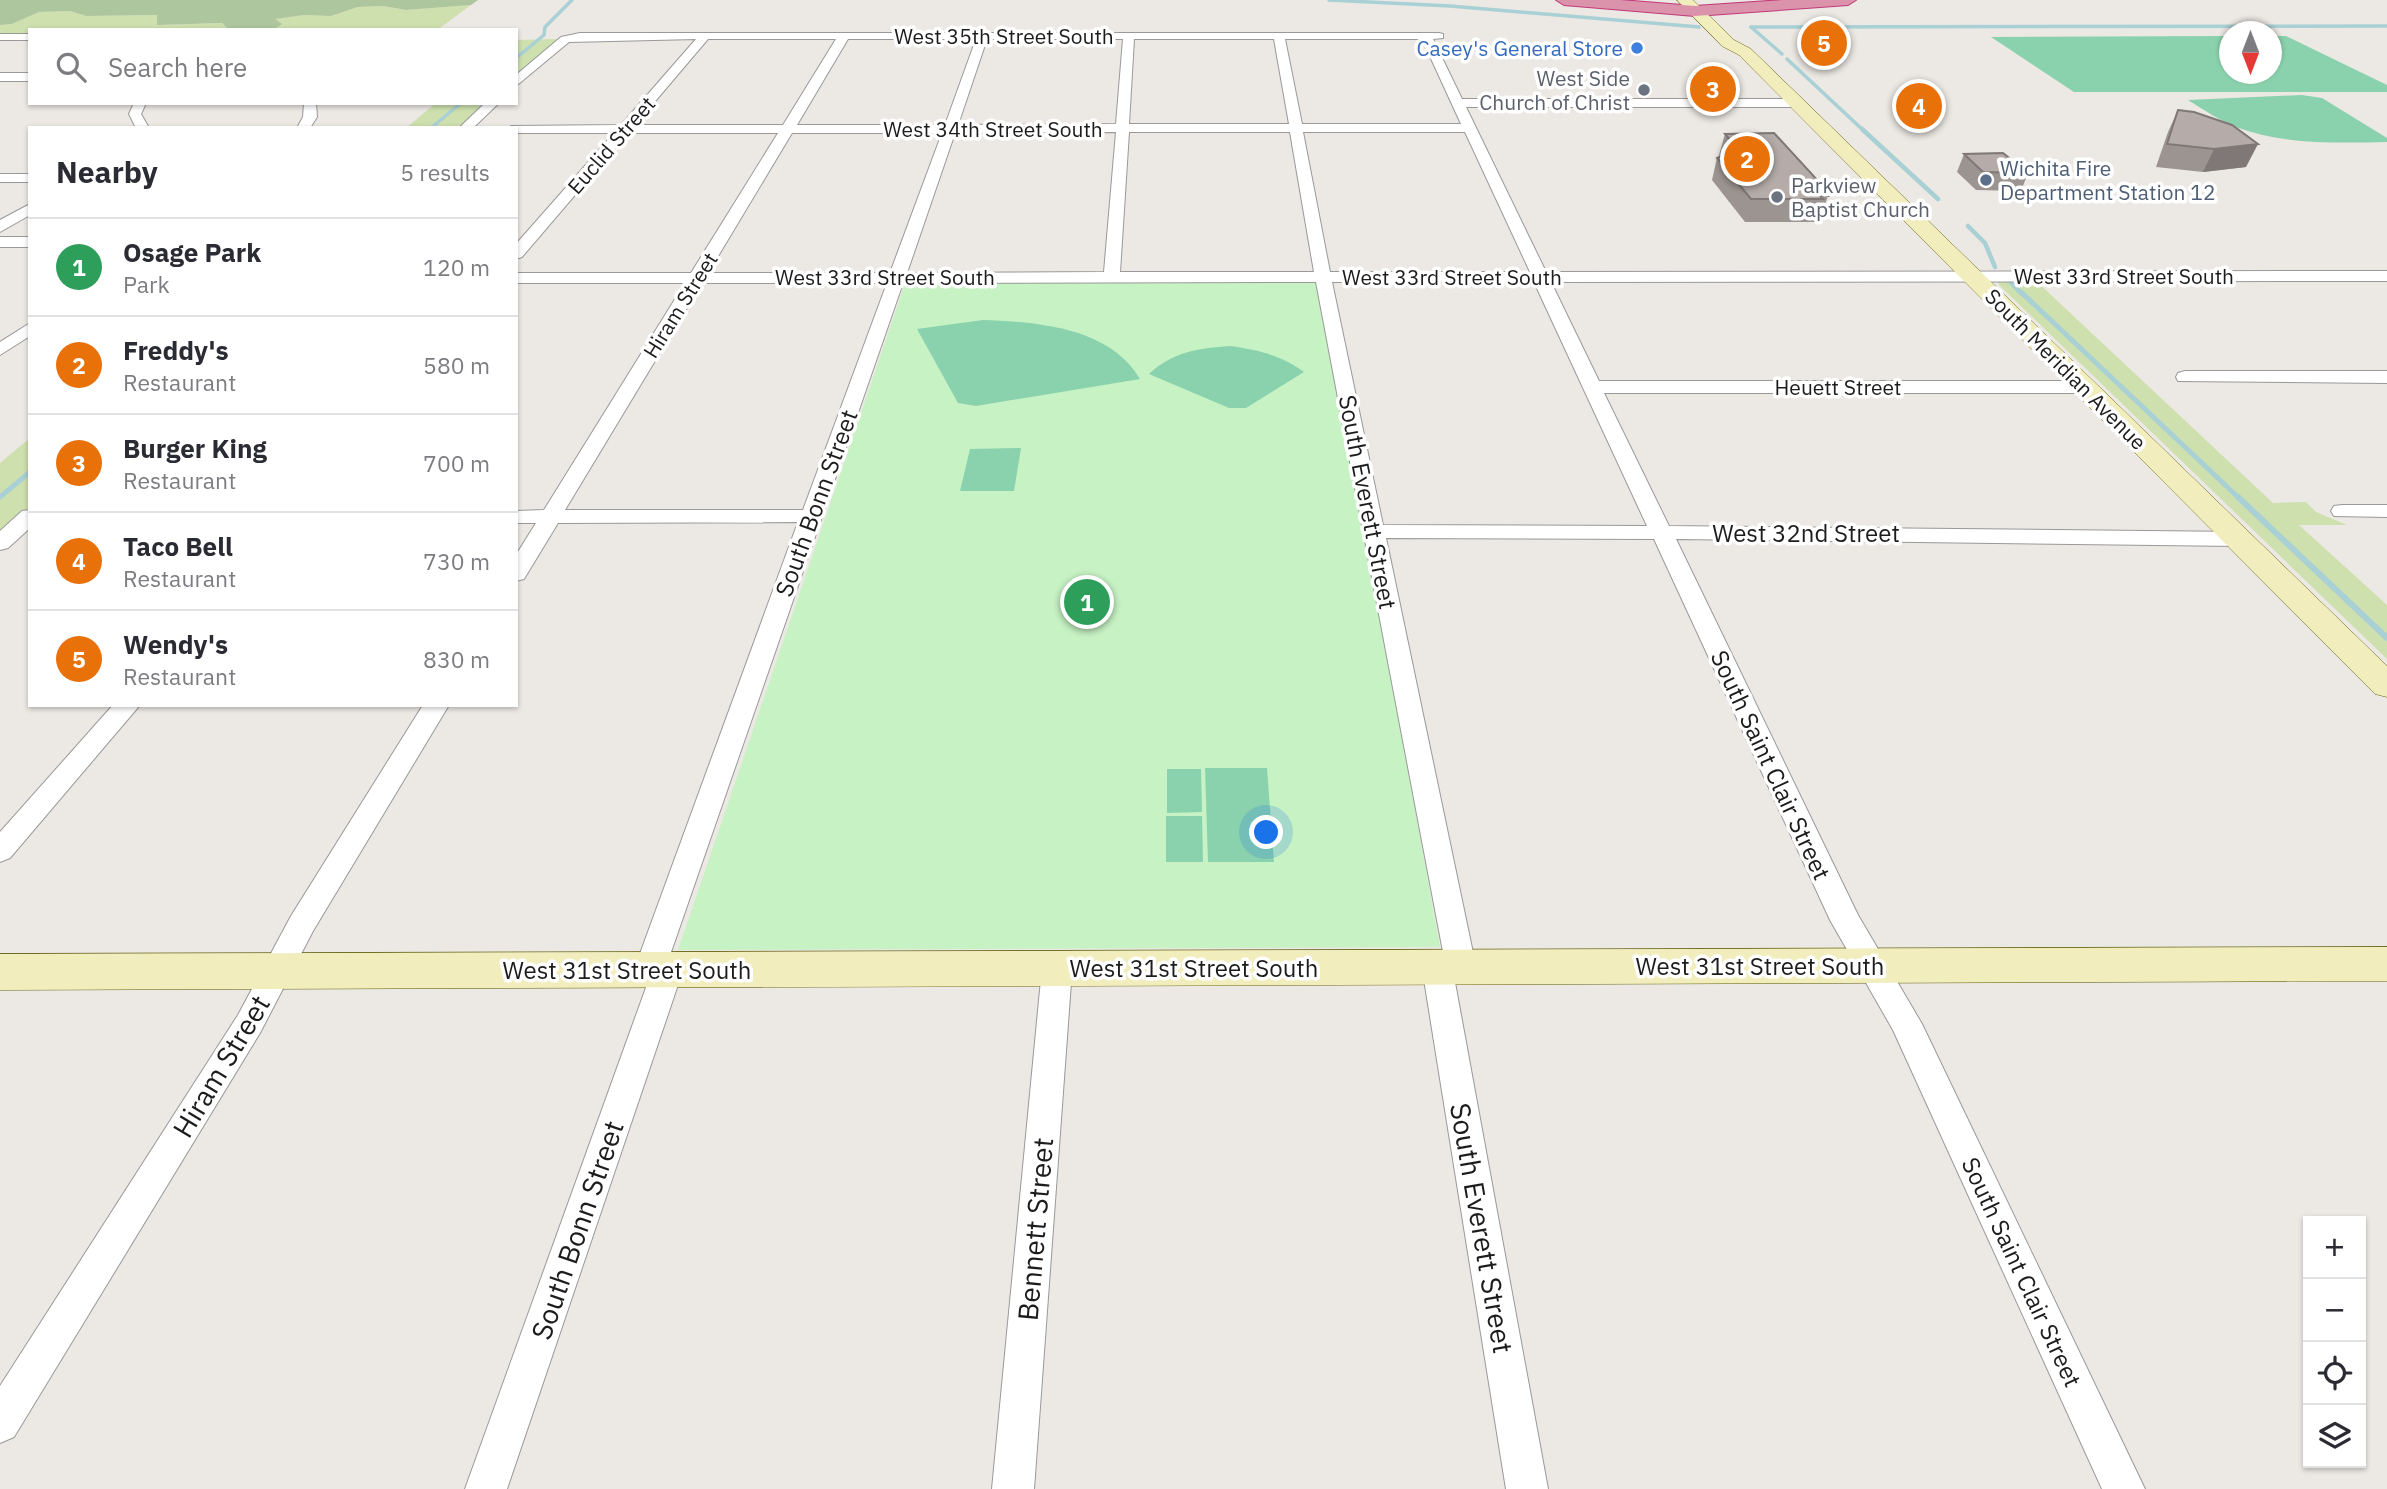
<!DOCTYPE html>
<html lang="en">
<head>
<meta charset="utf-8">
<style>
  :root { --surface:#fff; --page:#f7f7f7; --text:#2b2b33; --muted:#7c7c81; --line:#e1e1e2; --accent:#7c3aed }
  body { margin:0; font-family:"IBM Plex Sans",sans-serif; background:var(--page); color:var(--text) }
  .controls { position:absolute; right:21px; bottom:21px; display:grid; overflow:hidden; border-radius:0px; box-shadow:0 2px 5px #0004 }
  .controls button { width:63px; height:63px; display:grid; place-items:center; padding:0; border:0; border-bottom:2px solid var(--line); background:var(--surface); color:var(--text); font:35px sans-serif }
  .compass { position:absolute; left:2219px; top:21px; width:63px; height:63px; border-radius:50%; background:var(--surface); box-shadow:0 2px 5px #0004; rotate:180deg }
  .you { position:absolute; left:1267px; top:833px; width:24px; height:24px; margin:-18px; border:5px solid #fff; border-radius:50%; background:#1a73e8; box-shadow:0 0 0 10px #1a73e833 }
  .badge { display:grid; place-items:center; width:46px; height:46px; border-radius:50%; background:var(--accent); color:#fff; font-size:23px; font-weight:700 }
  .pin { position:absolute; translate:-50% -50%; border:4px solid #fff; box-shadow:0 2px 7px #0006 }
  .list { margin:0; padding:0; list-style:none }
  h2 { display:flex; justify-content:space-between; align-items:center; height:91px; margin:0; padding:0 28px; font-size:30px }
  h2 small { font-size:23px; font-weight:400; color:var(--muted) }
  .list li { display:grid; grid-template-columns:46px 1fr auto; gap:21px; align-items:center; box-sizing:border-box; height:98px; padding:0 28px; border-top:2px solid var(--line) }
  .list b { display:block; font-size:26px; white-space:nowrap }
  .list p { margin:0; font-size:23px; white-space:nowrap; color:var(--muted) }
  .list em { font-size:23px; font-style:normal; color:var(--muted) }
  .icon { flex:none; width:38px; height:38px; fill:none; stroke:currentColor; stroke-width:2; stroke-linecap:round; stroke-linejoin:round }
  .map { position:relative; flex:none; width:2387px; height:1489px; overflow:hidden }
  .search { position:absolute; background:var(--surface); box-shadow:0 2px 5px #0004; left:28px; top:28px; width:490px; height:77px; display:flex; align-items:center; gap:18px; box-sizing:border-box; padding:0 24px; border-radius:0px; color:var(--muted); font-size:26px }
  .panel { position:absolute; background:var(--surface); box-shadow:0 2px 5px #0004; left:28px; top:126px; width:490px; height:581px; border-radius:0px }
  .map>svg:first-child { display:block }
</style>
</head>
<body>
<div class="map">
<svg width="2387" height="1489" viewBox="0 0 2387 1489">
  <rect width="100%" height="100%" fill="#ece8e3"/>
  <!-- grass -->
  <g fill="#cde0ae">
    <polygon points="471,5 437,30 273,30 281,24 273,19 304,15 331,16 358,7 383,6 406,10"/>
    <polygon points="70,11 86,16 157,15 158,25 222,23 229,30 30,30 30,34 0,34 0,25 12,24 39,12"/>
    <polygon points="559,39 516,77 516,40"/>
    <polygon points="436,103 487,103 459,128 406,128"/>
    <polygon points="2002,280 2035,280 2273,503 2306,502 2316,512 2347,525 2299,525 2387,605 2387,659 1999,285 1998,282"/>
    <polygon points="30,438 30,507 0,533 0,463"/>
  </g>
  <!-- forest -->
  <polygon fill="#aec69d" points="0,0 478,0 471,5 406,10 383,6 358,7 331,16 304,15 275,19 282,24 273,30 229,30 222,23 157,25 157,15 86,16 70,11 39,12 12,24 0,25"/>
  <!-- park -->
  <polygon fill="#c6f2c4" points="1319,280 1440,947 678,950 906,281"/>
  <!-- pitch -->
  <g fill="#8ad2ad">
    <polygon points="2229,36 2230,74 2272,74 2272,36 2286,36 2387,85 2387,92 2074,92 1991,37"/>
    <path d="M2302,95l20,3 65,40v4c-50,1 -103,3 -151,-15 -17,-7 -32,-17 -48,-27z"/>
    <path d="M983,320c54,2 126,7 157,59l-164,27 -18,-3 -41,-74z"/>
    <path d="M1230,346c29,4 50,9 74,26l-58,36h-17l-80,-34c23,-22 50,-26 81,-28z"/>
    <polygon points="1021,448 1014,491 960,491 970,449"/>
    <polygon points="1205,768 1267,768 1274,862 1208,862"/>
    <polygon points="1167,769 1201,769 1202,812 1167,813"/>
    <polygon points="1166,816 1202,816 1203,862 1166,862"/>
  </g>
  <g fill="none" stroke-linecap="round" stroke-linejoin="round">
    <!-- stream-far3 -->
    <g stroke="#a8d0d5" stroke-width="3.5">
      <polyline points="1329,0 1450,6 1699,27"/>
      <polyline points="1751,27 2387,26"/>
      <polyline points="1751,27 1782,54"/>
      <polyline points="516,58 544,35 545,27 572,0"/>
      <polyline points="1787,59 1864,131"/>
      <polyline points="431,128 461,103"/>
    </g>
    <!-- stream-far2 -->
    <g stroke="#a8d0d5" stroke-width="4.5">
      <polyline points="1862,129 1938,199"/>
      <polyline points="1968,226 1985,243 1995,267"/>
      <polyline points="2009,281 2022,294"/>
    </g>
    <!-- stream-far1 -->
    <g stroke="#a8d0d5" stroke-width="5">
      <polyline points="2021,292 2240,499"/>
      <polyline points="0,497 30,472"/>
    </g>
    <!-- stream -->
    <polyline stroke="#a8d0d5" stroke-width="6" points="2238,497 2387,638"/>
    <defs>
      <g id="street">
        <path d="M580,33h859l4,1v4l-10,1 29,60h333l6,4 -6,4h-329l80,165 841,-1v10l-836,1 48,99h484l9,6 -9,6h-479l65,133 569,6 8,2 3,5 -3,5 -8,2 -562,-7 182,376 64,109 223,465h-43l-209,-459 -63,-110 -176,-381 -268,-1 90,429 -4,9 -11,3 -7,-2 94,512h-42l-84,-522 4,-9 11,-3 7,2 -128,-675 -413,1 -234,675 10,3 4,9 -176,519h-42l183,-507 -10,-3 -4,-9 164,-448 -240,1 -34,56 -8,2v-26l20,-32h-20v-12l28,-1 141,-227h-169v-10h175l87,-140h-150l-106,124 -6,2v-15l98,-111h-98v-5l-5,-2 110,-1 75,-86 -127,3 -53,44v-11l45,-38zM708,39h128l-53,86h-148zM848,39h128l-31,86h-148zM987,39h136l-7,85 -158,1zM1134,39h140l15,85h-160zM1285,39h137l39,85h-159zM1116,132l-12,140 -197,1 48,-140zM1129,132h161l24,140h-194zM1303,132h162l65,140h-200zM792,133h150l-52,140h-182zM1332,282h202l113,244 -264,-1zM702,283h185l-84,227h-238z"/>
        <rect x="0" y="34" width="30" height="6"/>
        <rect x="0" y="73" width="30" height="8"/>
        <polygon points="134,103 146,103 141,114 149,128 136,128 129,114"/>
        <polygon points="304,103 316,103 317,117 310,128 297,128 303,117"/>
        <polygon points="485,103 499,103 473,128 459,128"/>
        <rect x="0" y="174" width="30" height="8"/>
        <polygon points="30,204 30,215 0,232 0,220"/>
        <rect x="0" y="237" width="30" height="10"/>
        <polygon points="30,323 30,336 0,355 0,342"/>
        <polygon points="2185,371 2387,371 2387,383 2178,381 2176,377 2178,373"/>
        <polygon points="2342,505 2387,505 2387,517 2334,516 2331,511 2334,506"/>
        <polygon points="30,510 30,528 8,548 0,550 0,531 22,511"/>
        <polygon points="113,705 140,705 10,858 0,862 0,832"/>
        <polygon points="423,705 449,705 313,931 260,1033 14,1437 0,1443 0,1386 238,1015 291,916"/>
        <polygon points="1057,957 1068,960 1072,969 1034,1489 992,1489 1042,969 1046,960"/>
      </g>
      <g id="secondary">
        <polygon points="1677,0 1693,0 1734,40 1751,49 2387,666 2387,697 2375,694 1739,55 1722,46"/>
        <polygon points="2387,947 2387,981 0,990 0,954"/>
      </g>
      <polygon id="highway" points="1556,0 1620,0 1695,6 1783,0 1856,0 1848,5 1695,16 1564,5"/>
    </defs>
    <!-- street casing -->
    <use href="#street" stroke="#999" stroke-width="2"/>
    <!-- secondary casing -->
    <use href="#secondary" stroke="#646212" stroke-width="1"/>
    <!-- highway casing -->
    <use href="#highway" stroke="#c13979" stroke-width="2"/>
    <!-- street -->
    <use href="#street" fill="#fff" fill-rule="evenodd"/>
    <!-- secondary -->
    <use href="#secondary" fill="#f1edbc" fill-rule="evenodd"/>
    <!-- highway -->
    <use href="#highway" fill="#da93aa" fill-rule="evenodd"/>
  </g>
  <!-- wall -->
  <g fill="#9c9491">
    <polygon points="2178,110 2246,167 2203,172 2156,167 2168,132"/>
    <polygon points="1725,134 1820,183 1819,186 1828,196 1820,219 1816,219 1815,222 1745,222 1712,180 1717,158 1720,156 1719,155"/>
    <polygon points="1964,154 2028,173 2021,191 1976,190 1957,172"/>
  </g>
  <!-- shaded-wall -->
  <polygon fill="#7f7876" points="2258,144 2246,167 2203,172 2214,149"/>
  <!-- building -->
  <g fill="#b5aca9" stroke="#7f7876" stroke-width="2">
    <polygon points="2178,110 2194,112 2232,125 2258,144 2214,149 2167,144"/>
    <polygon points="1774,133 1820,183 1816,183 1828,196 1820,196 1823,199 1751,199 1717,158 1737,148 1725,134"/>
    <polygon points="2003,153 2028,173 1983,172 1964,154"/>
  </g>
  <!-- markers -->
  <circle fill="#3f7fe0" stroke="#fff" stroke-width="2.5" cx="1637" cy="48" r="7"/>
  <g fill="#6b7280" stroke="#fff" stroke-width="2.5">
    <circle cx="1644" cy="90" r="7"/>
    <circle cx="1777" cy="197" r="7"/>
  </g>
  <circle fill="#5c6f8a" stroke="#fff" stroke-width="2.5" cx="1986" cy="180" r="7"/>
  <g text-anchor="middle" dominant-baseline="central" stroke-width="7" stroke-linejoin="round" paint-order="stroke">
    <!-- far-street labels -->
    <g font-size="21" fill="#1c1c1c" stroke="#fff">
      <text x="1004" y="36">West 35th Street South</text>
      <text x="993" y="129">West 34th Street South</text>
      <text transform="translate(611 145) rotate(-49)">Euclid Street</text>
      <text x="2124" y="276">West 33rd Street South</text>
      <text x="885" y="277">West 33rd Street South</text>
      <text x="1452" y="277">West 33rd Street South</text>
      <text transform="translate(680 305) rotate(-58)">Hiram Street</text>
      <text transform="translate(2066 369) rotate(45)">South Meridian Avenue</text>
      <text x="1838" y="387">Heuett Street</text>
    </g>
    <!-- far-shop labels -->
    <g font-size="21" fill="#366cbe" stroke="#fff" text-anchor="end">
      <text x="1623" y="48">Casey's General Store</text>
    </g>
    <!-- far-worship labels -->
    <g font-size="21" fill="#5b616d" stroke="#fff" text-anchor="end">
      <text x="1630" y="78">West Side<tspan x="1630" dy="24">Church of Christ</tspan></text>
      <text x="1791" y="185" text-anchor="start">Parkview<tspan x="1791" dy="24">Baptist Church</tspan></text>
    </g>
    <!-- far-service labels -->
    <g font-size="21" fill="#4e5e75" stroke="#fff" text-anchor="start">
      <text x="2000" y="168">Wichita Fire<tspan x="2000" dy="24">Department Station 12</tspan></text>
    </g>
    <!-- street labels -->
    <g font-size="24" fill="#1c1c1c" stroke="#fff">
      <text transform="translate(1368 502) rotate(79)">South Everett Street</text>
      <text transform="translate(816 503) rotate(-70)">South Bonn Street</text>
      <text x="1806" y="533">West 32nd Street</text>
      <text transform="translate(1771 765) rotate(65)">South Saint Clair Street</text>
      <text x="1760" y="966">West 31st Street South</text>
      <text x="1194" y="968">West 31st Street South</text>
      <text x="627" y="970">West 31st Street South</text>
      <text transform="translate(2022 1272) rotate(65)">South Saint Clair Street</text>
    </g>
    <!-- near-street labels -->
    <g font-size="28" fill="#1c1c1c" stroke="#fff">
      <text transform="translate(221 1066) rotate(-59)">Hiram Street</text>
      <text transform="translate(1482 1228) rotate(80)">South Everett Street</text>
      <text transform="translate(1035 1229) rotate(-85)">Bennett Street</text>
      <text transform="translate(577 1230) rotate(-71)">South Bonn Street</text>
    </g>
  </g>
</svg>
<div class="controls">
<button>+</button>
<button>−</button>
<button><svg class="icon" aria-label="locate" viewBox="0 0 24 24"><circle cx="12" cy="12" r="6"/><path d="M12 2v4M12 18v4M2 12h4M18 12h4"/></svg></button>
<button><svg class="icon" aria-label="layers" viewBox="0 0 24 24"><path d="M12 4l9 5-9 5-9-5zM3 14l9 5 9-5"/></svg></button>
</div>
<svg class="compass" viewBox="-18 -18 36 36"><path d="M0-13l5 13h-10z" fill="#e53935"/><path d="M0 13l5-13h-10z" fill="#7c7c81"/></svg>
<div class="you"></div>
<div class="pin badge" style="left:1087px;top:602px;background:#2e9e5b">1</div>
<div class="pin badge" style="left:1747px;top:159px;background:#e8710a">2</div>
<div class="pin badge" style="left:1713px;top:89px;background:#e8710a">3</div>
<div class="pin badge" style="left:1919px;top:106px;background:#e8710a">4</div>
<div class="pin badge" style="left:1824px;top:43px;background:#e8710a">5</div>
<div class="search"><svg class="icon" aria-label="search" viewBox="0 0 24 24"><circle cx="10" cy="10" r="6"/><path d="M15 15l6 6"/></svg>Search here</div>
<section class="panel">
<h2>Nearby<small>5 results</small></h2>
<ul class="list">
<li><span class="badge" style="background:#2e9e5b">1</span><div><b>Osage Park</b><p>Park</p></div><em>120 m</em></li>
<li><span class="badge" style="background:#e8710a">2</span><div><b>Freddy's</b><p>Restaurant</p></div><em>580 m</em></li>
<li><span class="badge" style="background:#e8710a">3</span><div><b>Burger King</b><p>Restaurant</p></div><em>700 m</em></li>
<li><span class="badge" style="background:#e8710a">4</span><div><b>Taco Bell</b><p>Restaurant</p></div><em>730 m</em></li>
<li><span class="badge" style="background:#e8710a">5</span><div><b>Wendy's</b><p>Restaurant</p></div><em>830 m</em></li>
</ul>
</section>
</div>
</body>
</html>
